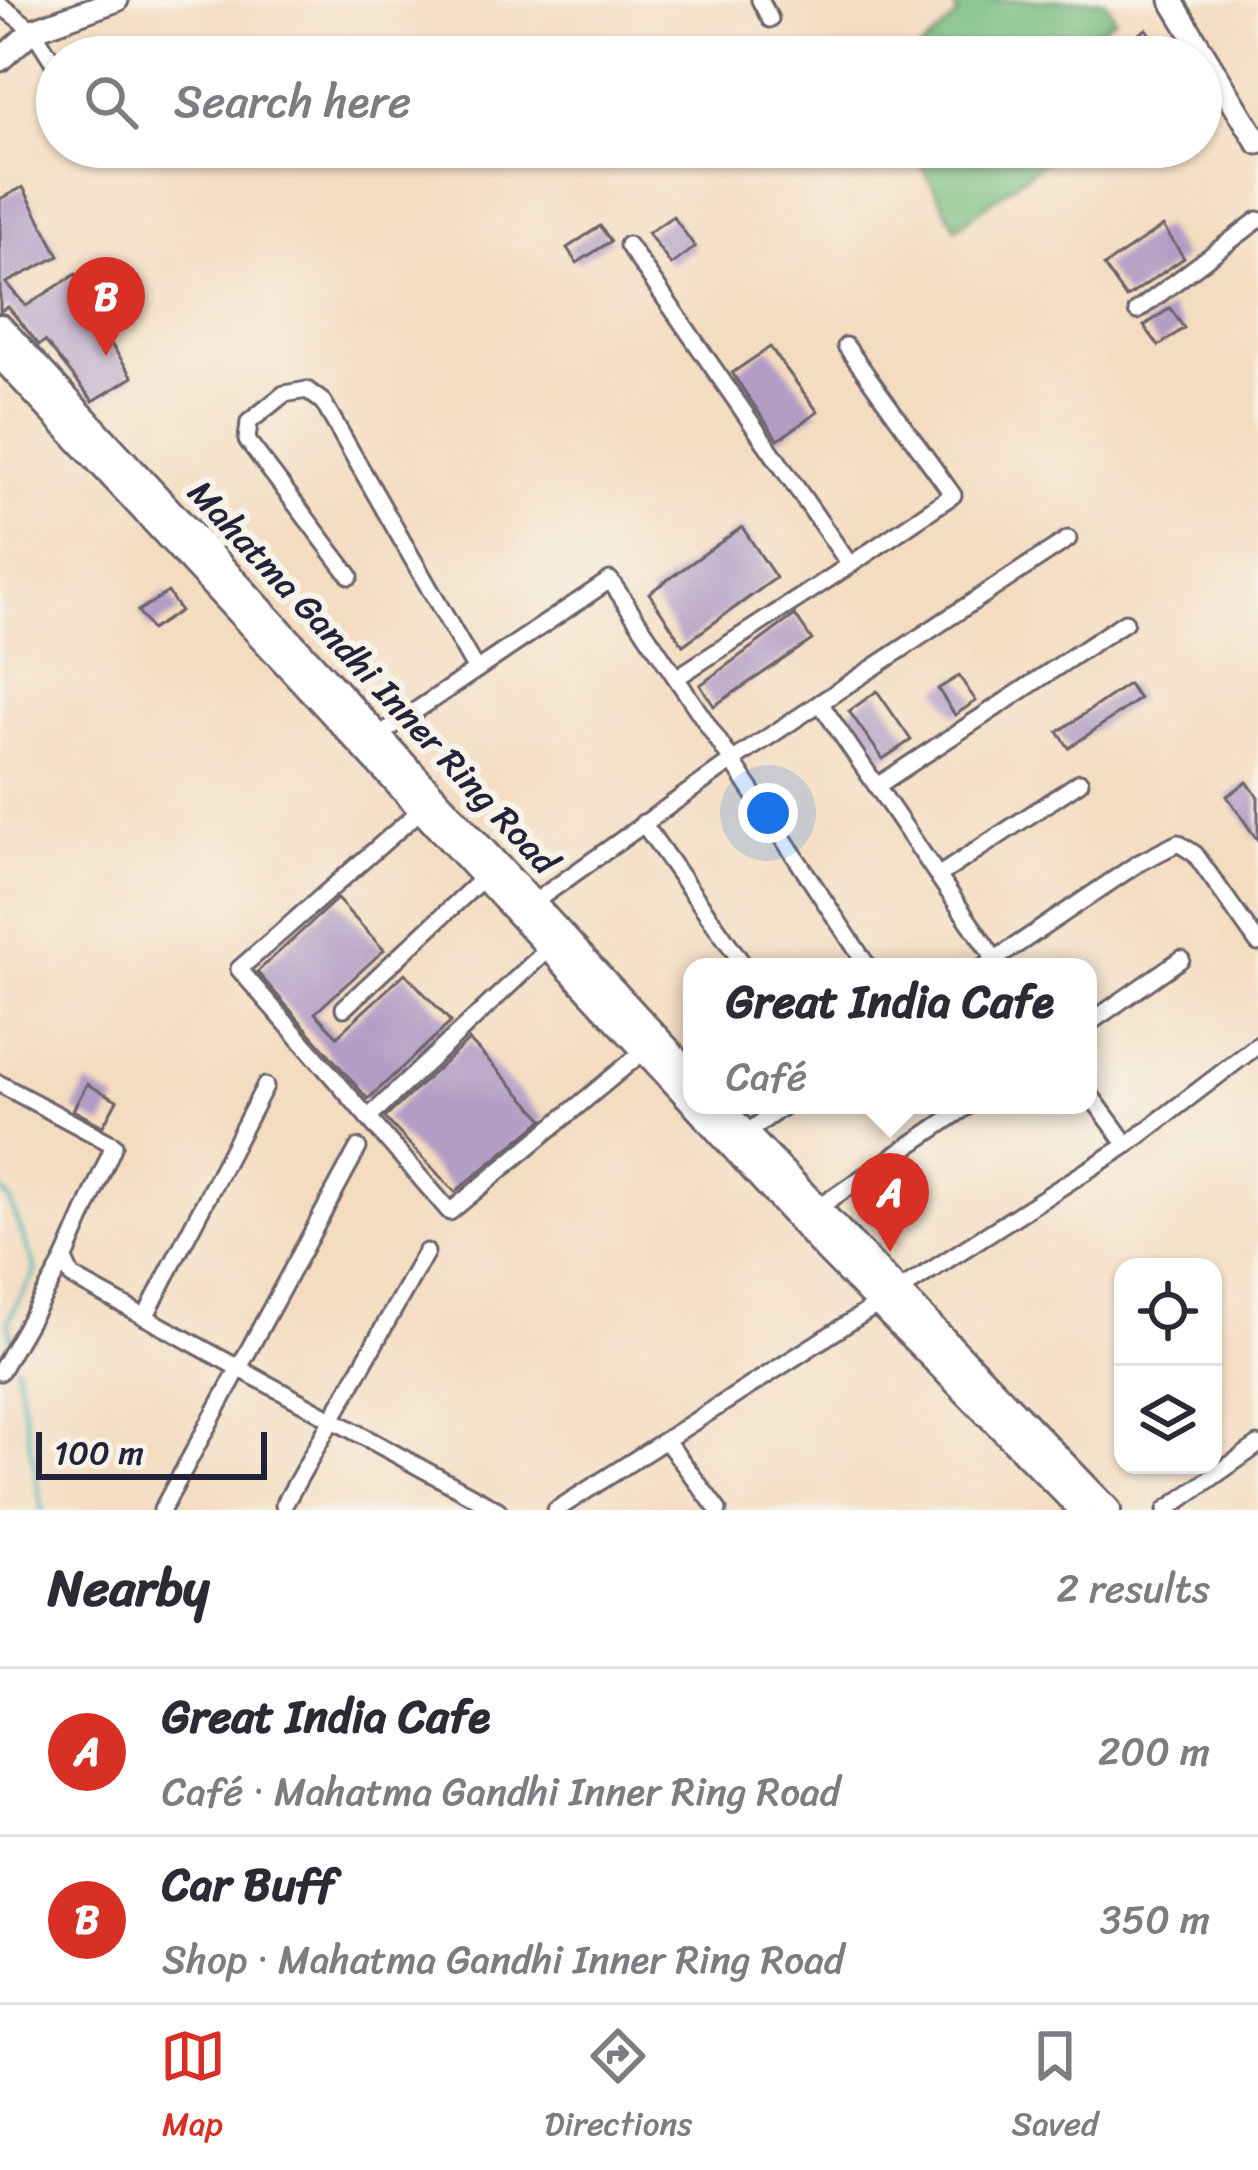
<!DOCTYPE html>
<html lang="en">
<head>
<meta charset="utf-8">
<style>
  :root { --surface:#fff; --page:#f7f7f7; --text:#2b2b33; --muted:#7c7c81; --line:#e1e1e2; --accent:#d93025 }
  body { margin:0; font-family:Sriracha,sans-serif; background:var(--page); color:var(--text) }
  .controls { position:absolute; right:36px; bottom:36px; display:grid; overflow:hidden; border-radius:24px; box-shadow:0 3px 9px #0004 }
  .controls button { width:108px; height:108px; display:grid; place-items:center; padding:0; border:0; border-bottom:3px solid var(--line); background:var(--surface); color:var(--text); font:60px sans-serif }
  .scale { position:absolute; left:36px; bottom:30px; width:231px; box-sizing:border-box; padding-left:12px; border:6px solid #22223b; border-top:0; font-size:33px; line-height:42px; white-space:nowrap; color:#22223b; -webkit-text-stroke:9px #f7f3e8; paint-order:stroke }
  .you { position:absolute; left:768px; top:813px; width:42px; height:42px; margin:-30px; border:9px solid #fff; border-radius:50%; background:#1a73e8; box-shadow:0 0 0 18px #1a73e833 }
  .badge { display:grid; place-items:center; width:78px; height:78px; border-radius:50%; background:var(--accent); color:#fff; font-size:39px; font-weight:700 }
  .pin { position:absolute; translate:-50% -99px; filter:drop-shadow(0 3px 6px #0008) }
  .pin::after { content:''; position:absolute; top:63px; width:42px; height:36px; background:inherit; clip-path:polygon(0 0,100% 0,50% 100%) }
  .popup { position:absolute; left:683px; top:958px; width:414px; height:156px; box-sizing:border-box; display:grid; place-content:center; border-radius:24px; background:var(--surface); filter:drop-shadow(0 3px 9px #0005); font-size:39px; white-space:nowrap; color:var(--muted) }
  .popup b { font-size:45px; color:var(--text) }
  .popup::after { content:''; position:absolute; left:50%; top:100%; margin-left:-24px; border:24px solid transparent; border-top-color:var(--surface) }
  .list { margin:0; padding:0; list-style:none }
  h2 { display:flex; justify-content:space-between; align-items:center; height:156px; margin:0; padding:0 48px; font-size:51px }
  h2 small { font-size:39px; font-weight:400; color:var(--muted) }
  .list li { display:grid; grid-template-columns:78px 1fr auto; gap:36px; align-items:center; box-sizing:border-box; height:168px; padding:0 48px; border-top:3px solid var(--line) }
  .list b { display:block; font-size:45px; white-space:nowrap }
  .list p { margin:0; font-size:39px; white-space:nowrap; color:var(--muted) }
  .list em { font-size:39px; font-style:normal; color:var(--muted) }
  .icon { flex:none; width:66px; height:66px; fill:none; stroke:currentColor; stroke-width:2; stroke-linecap:round; stroke-linejoin:round }
  .map { position:relative; flex:none; width:1258px; height:1510px; overflow:hidden }
  .search { position:absolute; background:var(--surface); box-shadow:0 3px 9px #0004; left:36px; right:36px; top:36px; height:132px; display:flex; align-items:center; gap:30px; box-sizing:border-box; padding:0 42px; border-radius:66px; color:var(--muted); font-size:45px }
  .sheet { height:492px; background:var(--surface) }
  nav { display:flex; justify-content:space-around; align-items:center; box-sizing:border-box; height:168px; border-top:3px solid var(--line); background:var(--surface); font-size:33px; color:var(--muted) }
  nav a { display:grid; justify-items:center; gap:6px }
  nav .on { color:var(--accent) }
  .map>svg:first-child { display:block }
</style>
</head>
<body>
<div class="map">
<svg width="1258" height="1510" viewBox="0 0 1258 1510">
  <rect width="100%" height="100%" fill="#f7f3e8"/>
  <filter id="ink" filterUnits="userSpaceOnUse"><feTurbulence type="fractalNoise" baseFrequency=".00833" numOctaves="2"/><feDisplacementMap in="SourceGraphic" scale="24" xChannelSelector="R" yChannelSelector="G"/><feConvolveMatrix kernelMatrix="1 2 1 2 8 2 1 2 1" color-interpolation-filters="sRGB"/></filter>
  <filter id="wash" filterUnits="userSpaceOnUse"><feTurbulence type="fractalNoise" baseFrequency=".004" numOctaves="4" result="noise"/><feDisplacementMap in="SourceGraphic" scale="48" xChannelSelector="R" yChannelSelector="G"/><feGaussianBlur stdDeviation="2.7" result="paint"/><feColorMatrix in="noise" values="0 0 0 0 0 0 0 0 0 0 0 0 0 0 0 0 0 1.4 0 .05"/><feComposite in="paint" operator="in"/></filter>
  <g filter="url(#wash)">
    <rect width="100%" height="100%" fill="#f4dcc0"/>
    <!-- forest -->
    <g fill="#79bd80" stroke="#4e705e" stroke-width="3">
      <polygon points="951,0 1105,0 1115,18 1066,57 913,57 958,15"/>
      <polygon points="912,147 1063,147 956,228"/>
    </g>
    <g fill="none" stroke-linecap="round" stroke-linejoin="round">
      <!-- stream -->
      <g stroke="#3fb0b6" stroke-width="4.5">
        <polyline points="0,1190 9,1199 36,1271 8,1320 11,1339"/>
        <polyline points="16,1366 42,1510"/>
      </g>
    </g>
    <g id="blocks">
      <!-- building -->
      <g fill="#b39dc4">
        <polygon points="1146,29 1166,57 1105,57"/>
        <polygon points="23,187 59,256 6,283 26,306 76,274 98,307 90,313 133,377 93,401 45,341 39,345 8,307 0,311 0,199"/>
        <polygon points="673,216 695,247 671,265 648,233"/>
        <polygon points="600,226 611,241 577,263 567,248"/>
        <polygon points="1163,226 1184,258 1126,298 1104,266"/>
        <polygon points="1170,308 1184,328 1159,346 1144,326"/>
        <polygon points="770,347 818,412 778,440 732,373"/>
        <polygon points="742,527 776,578 683,645 649,593"/>
        <polygon points="168,592 180,611 151,630 138,611"/>
        <polygon points="795,615 812,640 714,706 700,685"/>
        <polygon points="959,676 976,701 955,715 938,689"/>
        <polygon points="1128,684 1139,699 1069,748 1058,732"/>
        <polygon points="877,691 911,740 883,759 849,711"/>
        <polygon points="1247,782 1258,797 1258,841 1227,796"/>
        <polygon points="337,899 384,950 315,1013 337,1036 405,973 451,1022 368,1099 257,972"/>
        <polygon points="469,1040 544,1119 455,1192 385,1118"/>
        <polygon points="87,1084 117,1100 103,1126 73,1110"/>
      </g>
    </g>
  </g>
  <g filter="url(#ink)">
    <use href="#blocks" fill-opacity="0" stroke="#6c636a" stroke-width="3"/>
    <g fill="none" stroke-linecap="round" stroke-linejoin="round">
      <defs>
        <g id="minor">
          <polyline points="760,0 770,19"/>
          <polyline points="0,5 33,30 57,68"/>
          <polyline points="628,245 850,565 676,678"/>
          <polyline points="1137,311 1258,220"/>
          <polyline points="846,346 953,495 850,565"/>
          <polyline points="350,576 247,440 249,422 284,394 307,390 323,402 476,670"/>
          <polyline points="820,703 1000,967"/>
          <polyline points="378,736 610,580 732,761 533,903"/>
          <polyline points="877,786 1125,622"/>
          <polyline points="422,809 239,969 450,1212 645,1050"/>
          <polyline points="643,823 745,967"/>
          <polyline points="938,876 1080,782"/>
          <polyline points="868,967 732,761 1068,539"/>
          <polyline points="984,967 1137,864 1178,843 1195,854 1258,943"/>
          <polyline points="344,1008 484,877"/>
          <polyline points="1088,1024 1181,959"/>
          <polyline points="0,1084 114,1145 64,1260 72,1277 498,1510"/>
          <polyline points="1088,1092 1127,1145"/>
          <polyline points="368,1118 549,948"/>
          <polyline points="745,1134 785,1105"/>
          <polyline points="816,1209 969,1105"/>
          <polyline points="145,1317 265,1086"/>
          <polyline points="0,1372 64,1260"/>
          <polyline points="667,1442 718,1510"/>
          <polyline points="284,1505 426,1252"/>
          <polyline points="162,1510 358,1148"/>
          <polyline points="556,1510 1127,1145 1258,1045"/>
          <polyline points="1166,1510 1258,1445"/>
        </g>
        <g id="secondary">
          <polyline points="1171,0 1258,143"/>
          <polyline points="0,60 33,30 117,0"/>
        </g>
        <g id="primary">
          <polyline points="0,327 692,1076"/>
          <polyline points="0,355 692,1101"/>
          <polyline points="695,1105 822,1245 1082,1510"/>
          <polyline points="718,1105 1108,1510"/>
        </g>
      </defs>
      <!-- minor casing -->
      <use href="#minor" stroke="#6c636a" stroke-width="21"/>
      <!-- secondary casing -->
      <use href="#secondary" stroke="#6c636a" stroke-width="27"/>
      <!-- primary casing -->
      <use href="#primary" stroke="#6c636a" stroke-width="30"/>
      <!-- minor -->
      <use href="#minor" stroke="#fff" stroke-width="15"/>
      <!-- secondary -->
      <use href="#secondary" stroke="#fff" stroke-width="21"/>
      <!-- primary -->
      <use href="#primary" stroke="#fff" stroke-width="24"/>
    </g>
  </g>
  <g text-anchor="middle" dominant-baseline="central" stroke-width="12" stroke-linejoin="round" paint-order="stroke">
    <!-- street labels -->
    <g font-size="36" fill="#22223b" stroke="#f7f3e8">
      <text transform="translate(373 677) rotate(47)">Mahatma Gandhi Inner Ring Road</text>
    </g>
  </g>
</svg>
<div class="controls">
<button><svg class="icon" aria-label="locate" viewBox="0 0 24 24"><circle cx="12" cy="12" r="6"/><path d="M12 2v4M12 18v4M2 12h4M18 12h4"/></svg></button>
<button><svg class="icon" aria-label="layers" viewBox="0 0 24 24"><path d="M12 4l9 5-9 5-9-5zM3 14l9 5 9-5"/></svg></button>
</div>
<div class="scale">100 m</div>
<div class="you"></div>
<div class="pin badge" style="left:890px;top:1252px">A</div>
<div class="popup"><b>Great India Cafe</b>Café</div>
<div class="pin badge" style="left:106px;top:356px">B</div>
<div class="search"><svg class="icon" aria-label="search" viewBox="0 0 24 24"><circle cx="10" cy="10" r="6"/><path d="M15 15l6 6"/></svg>Search here</div>
</div>
<section class="sheet">
<h2>Nearby<small>2 results</small></h2>
<ul class="list">
<li><span class="badge">A</span><div><b>Great India Cafe</b><p>Café · Mahatma Gandhi Inner Ring Road</p></div><em>200 m</em></li>
<li><span class="badge">B</span><div><b>Car Buff</b><p>Shop · Mahatma Gandhi Inner Ring Road</p></div><em>350 m</em></li>
</ul>
</section>
<nav>
<a class="on"><svg class="icon" aria-label="map" viewBox="0 0 24 24"><path d="M3 6l6-2 6 2 6-2v14l-6 2-6-2-6 2zM9 4v14M15 6v14"/></svg>Map</a>
<a><svg class="icon" aria-label="directions" viewBox="0 0 24 24"><path d="M12 3l9 9-9 9-9-9zM9 14v-3h6M13 9l2 2-2 2"/></svg>Directions</a>
<a><svg class="icon" aria-label="saved" viewBox="0 0 24 24"><path d="M7 4h10v16l-5-4-5 4z"/></svg>Saved</a>
</nav>
</body>
</html>
